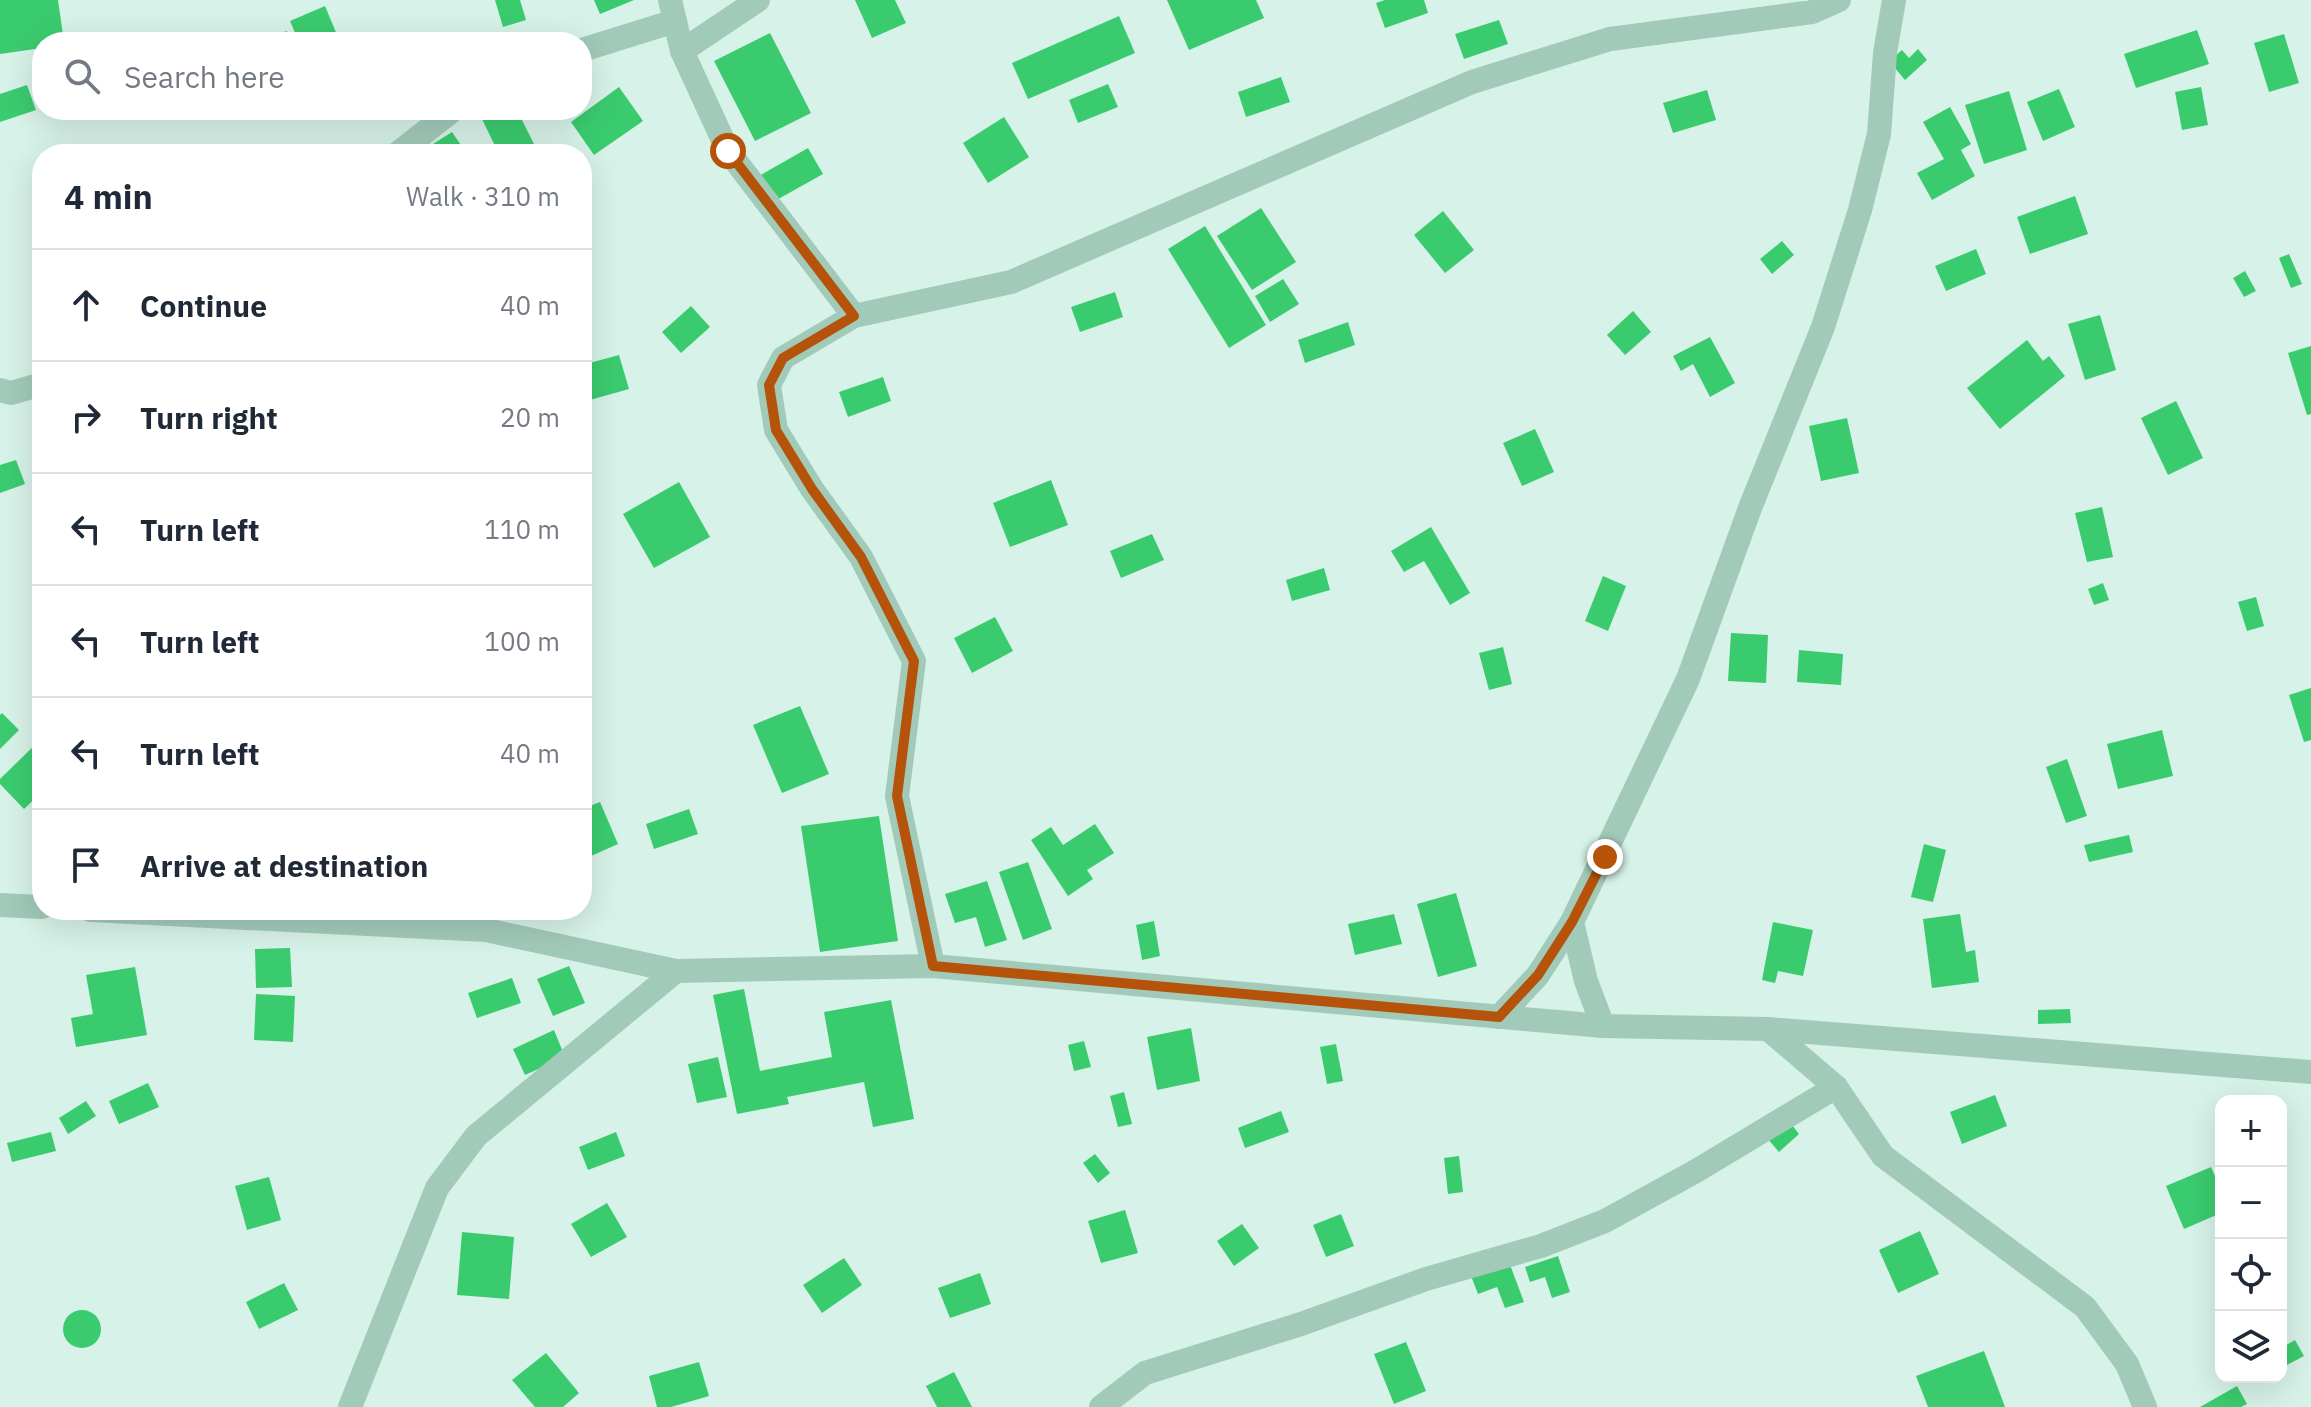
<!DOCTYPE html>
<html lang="en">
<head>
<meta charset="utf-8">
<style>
  :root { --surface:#fff; --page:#f6f6f7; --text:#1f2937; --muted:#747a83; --line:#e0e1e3 }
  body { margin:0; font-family:"IBM Plex Sans",sans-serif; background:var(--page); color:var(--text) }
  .controls { position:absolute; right:24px; bottom:24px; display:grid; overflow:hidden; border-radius:16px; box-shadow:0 8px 32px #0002 }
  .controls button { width:72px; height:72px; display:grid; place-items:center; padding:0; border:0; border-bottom:2px solid var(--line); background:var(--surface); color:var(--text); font:40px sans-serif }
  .stop { position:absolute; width:24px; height:24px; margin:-18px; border:6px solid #b45309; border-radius:50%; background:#fff }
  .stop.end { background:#b45309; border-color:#fff; box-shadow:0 2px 8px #0008 }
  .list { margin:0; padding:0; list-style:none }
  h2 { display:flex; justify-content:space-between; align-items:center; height:104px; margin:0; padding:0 32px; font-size:34px }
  h2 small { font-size:26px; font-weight:400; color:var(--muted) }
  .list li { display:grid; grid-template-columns:52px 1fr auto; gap:24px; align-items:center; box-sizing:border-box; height:112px; padding:0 32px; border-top:2px solid var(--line) }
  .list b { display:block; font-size:30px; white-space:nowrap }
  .list em { font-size:26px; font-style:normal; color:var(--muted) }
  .icon { flex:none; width:44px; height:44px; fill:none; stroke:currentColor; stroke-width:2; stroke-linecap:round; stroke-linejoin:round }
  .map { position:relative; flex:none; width:2311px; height:1407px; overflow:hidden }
  .search { position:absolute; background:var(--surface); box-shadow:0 8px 32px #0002; left:32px; top:32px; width:560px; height:88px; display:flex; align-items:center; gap:20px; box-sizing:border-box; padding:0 28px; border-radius:32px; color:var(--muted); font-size:30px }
  .panel { position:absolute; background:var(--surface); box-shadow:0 8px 32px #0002; left:32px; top:144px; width:560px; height:776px; border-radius:32px }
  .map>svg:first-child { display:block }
</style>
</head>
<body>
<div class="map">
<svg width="2311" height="1407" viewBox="0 0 2311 1407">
  <rect width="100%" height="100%" fill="#d7f2e8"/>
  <!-- building -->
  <g fill="#3bcb6f">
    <polygon points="0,0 58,0 64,42 42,42 42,48 0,54"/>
    <polygon points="495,0 520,0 526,20 503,27"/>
    <polygon points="594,0 634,0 600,14"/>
    <polygon points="855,0 895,0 906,23 872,38"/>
    <polygon points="1167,0 1256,0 1264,18 1189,50"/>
    <polygon points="1385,0 1424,0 1428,13 1385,28 1376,3"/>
    <polygon points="325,6 340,42 299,42 290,21"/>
    <polygon points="1119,16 1135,53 1028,99 1012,63"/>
    <polygon points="1499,20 1508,44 1464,59 1455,34"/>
    <polygon points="2197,30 2209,64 2136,88 2124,54"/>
    <polygon points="287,31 291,42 256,42"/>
    <polygon points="770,33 811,113 755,141 714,61"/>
    <polygon points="2284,34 2299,83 2269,92 2254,43"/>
    <polygon points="1918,49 1927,60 1905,80 1889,61 1902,50 1909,58"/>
    <polygon points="1281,77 1290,102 1246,117 1238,92"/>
    <polygon points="1108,84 1118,107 1078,123 1069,100"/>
    <polygon points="27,85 36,110 0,122 0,94"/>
    <polygon points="619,87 643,121 594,155 571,122"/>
    <polygon points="2201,87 2208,125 2182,130 2175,92"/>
    <polygon points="2059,89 2075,127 2043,141 2027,102"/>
    <polygon points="1707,90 1716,120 1673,133 1663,103"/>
    <polygon points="2009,91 2027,150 1984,164 1965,105"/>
    <polygon points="1950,107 1971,144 1961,150 1975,176 1932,200 1917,173 1944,159 1923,122"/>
    <polygon points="486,110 517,110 537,150 530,154 499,154 479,113"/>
    <polygon points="1004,117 1029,157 988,183 963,143"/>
    <polygon points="452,132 467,154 429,154 425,149"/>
    <polygon points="808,148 823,174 773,202 759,176"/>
    <polygon points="2075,196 2088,234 2030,254 2017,217"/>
    <polygon points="1261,208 1296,262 1252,290 1217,236"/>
    <polygon points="1443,211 1474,250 1445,273 1414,235"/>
    <polygon points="1205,226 1266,325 1229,348 1168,249"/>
    <polygon points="1782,241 1794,255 1772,274 1760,259"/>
    <polygon points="1976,249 1986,274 1946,291 1935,266"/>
    <polygon points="2289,254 2302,284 2291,288 2279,258"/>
    <polygon points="2245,271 2256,291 2244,297 2233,278"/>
    <polygon points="1283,279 1299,304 1270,322 1255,296"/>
    <polygon points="1115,292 1123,317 1080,332 1071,307"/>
    <polygon points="691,306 710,327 681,353 662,332"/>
    <polygon points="1633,311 1651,332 1625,355 1607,335"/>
    <polygon points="2100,315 2116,370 2085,380 2068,324"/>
    <polygon points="1348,322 1355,345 1305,363 1298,340"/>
    <polygon points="1710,337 1735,383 1710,397 1693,364 1681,371 1673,356"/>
    <polygon points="2027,340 2043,361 2049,356 2065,376 2000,429 1967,388"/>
    <polygon points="2311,346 2311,414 2307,415 2288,353"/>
    <polygon points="619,355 629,389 590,400 582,365"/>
    <polygon points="883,377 891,401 848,417 839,392"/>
    <polygon points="2176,401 2203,458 2168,475 2141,418"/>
    <polygon points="1847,418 1859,473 1821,481 1809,426"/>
    <polygon points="1535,429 1554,472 1522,486 1503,443"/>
    <polygon points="16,460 25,484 0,493 0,465"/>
    <polygon points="1051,480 1068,525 1010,547 993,503"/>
    <polygon points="679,482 710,537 654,568 623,514"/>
    <polygon points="2102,507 2113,557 2087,562 2075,513"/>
    <polygon points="1431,527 1470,593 1450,605 1424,561 1404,572 1391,551"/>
    <polygon points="1152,534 1164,560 1121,578 1110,551"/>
    <polygon points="1324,568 1330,590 1292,601 1286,580"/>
    <polygon points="1603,576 1626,586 1608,631 1585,621"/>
    <polygon points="2103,583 2109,600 2094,605 2088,589"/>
    <polygon points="2256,597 2264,626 2247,631 2238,602"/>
    <polygon points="995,617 1013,651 972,673 954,638"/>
    <polygon points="1731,633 1768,635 1766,683 1728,681"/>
    <polygon points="1503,647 1512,684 1489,690 1479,653"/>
    <polygon points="1799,650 1843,654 1841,685 1797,682"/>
    <polygon points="2311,688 2311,740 2304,742 2289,695"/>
    <polygon points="800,706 829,774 782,793 753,725"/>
    <polygon points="2,713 19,730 0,749 0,715"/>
    <polygon points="2162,730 2173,776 2118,789 2107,744"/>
    <polygon points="42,738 42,792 24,809 0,784 0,779"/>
    <polygon points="2067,759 2087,816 2066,823 2046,767"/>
    <polygon points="600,802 618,844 582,860 582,809"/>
    <polygon points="689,809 698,834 654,849 646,824"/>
    <polygon points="879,816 898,941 820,952 801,826"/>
    <polygon points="1095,824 1114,853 1087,870 1093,879 1068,896 1031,840 1051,827 1063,845"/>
    <polygon points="2129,835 2133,852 2089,862 2084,845"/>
    <polygon points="1924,844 1946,850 1933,902 1911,897"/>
    <polygon points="1028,862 1052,929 1023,940 999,872"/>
    <polygon points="987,881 1007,940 985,947 976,917 955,923 945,894"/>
    <polygon points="1456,893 1477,966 1438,977 1417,904"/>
    <polygon points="1394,914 1402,944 1355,955 1348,924"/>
    <polygon points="1960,914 1966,952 1975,950 1979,982 1932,988 1923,919"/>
    <polygon points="1154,921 1160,956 1142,960 1136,925"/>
    <polygon points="1773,922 1813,930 1803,976 1778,971 1775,983 1762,980"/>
    <polygon points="290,948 292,987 256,988 255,949"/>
    <polygon points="569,966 585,1003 553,1016 537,979"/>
    <polygon points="135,967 147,1035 76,1047 71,1018 93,1014 86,975"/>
    <polygon points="512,978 521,1003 477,1018 468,993"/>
    <polygon points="744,989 760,1071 832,1057 824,1012 891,1000 914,1119 873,1127 864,1082 787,1097 789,1104 737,1114 713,995"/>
    <polygon points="256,994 295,996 293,1042 254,1040"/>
    <polygon points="2070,1009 2071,1023 2038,1024 2038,1010"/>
    <polygon points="1191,1028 1200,1081 1157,1090 1147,1037"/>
    <polygon points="554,1030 565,1057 525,1075 513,1049"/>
    <polygon points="1084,1041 1091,1067 1074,1071 1068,1045"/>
    <polygon points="1336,1044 1343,1081 1327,1084 1320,1047"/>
    <polygon points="718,1057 727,1097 697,1103 688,1064"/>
    <polygon points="148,1083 159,1107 119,1124 109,1101"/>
    <polygon points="1124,1092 1132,1124 1118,1127 1110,1096"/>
    <polygon points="1995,1095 2007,1126 1962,1144 1950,1112"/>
    <polygon points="86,1101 96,1116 68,1134 59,1118"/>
    <polygon points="1281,1111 1289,1132 1245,1148 1238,1128"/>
    <polygon points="1788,1120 1799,1134 1779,1152 1767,1138"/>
    <polygon points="51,1132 56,1151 12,1162 7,1143"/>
    <polygon points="616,1132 625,1156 588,1170 579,1147"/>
    <polygon points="1095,1154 1110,1173 1098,1183 1083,1163"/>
    <polygon points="1459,1156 1463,1192 1448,1194 1444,1158"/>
    <polygon points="2211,1167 2221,1190 2221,1213 2184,1229 2166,1186"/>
    <polygon points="269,1177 281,1220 247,1230 235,1186"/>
    <polygon points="607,1203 627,1237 591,1257 571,1224"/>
    <polygon points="1125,1210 1138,1253 1101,1263 1088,1221"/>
    <polygon points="1341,1214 1354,1246 1326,1257 1313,1225"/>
    <polygon points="1242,1224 1259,1248 1234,1266 1217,1241"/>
    <polygon points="1920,1231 1939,1274 1898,1293 1879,1250"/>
    <polygon points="462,1232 514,1237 509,1299 457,1295"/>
    <polygon points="1558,1256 1570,1292 1552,1298 1545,1277 1530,1282 1525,1267"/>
    <polygon points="844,1258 862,1285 822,1313 803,1285"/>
    <polygon points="1509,1262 1524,1302 1505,1308 1497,1287 1478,1294 1471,1276"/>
    <polygon points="980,1273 991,1304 950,1318 938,1288"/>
    <polygon points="284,1283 298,1310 259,1329 246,1302"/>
    <circle cx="82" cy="1329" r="19"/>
    <polygon points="2295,1340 2304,1356 2281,1368 2281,1348"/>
    <polygon points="1406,1342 1426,1391 1394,1404 1374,1354"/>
    <polygon points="1984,1351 2005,1407 1928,1407 1916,1376"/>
    <polygon points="546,1353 579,1393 563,1407 535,1407 512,1380"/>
    <polygon points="699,1362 709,1396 671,1407 657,1407 649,1376"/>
    <polygon points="954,1372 972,1407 937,1407 926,1386"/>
    <polygon points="2237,1386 2247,1404 2241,1407 2200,1407"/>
  </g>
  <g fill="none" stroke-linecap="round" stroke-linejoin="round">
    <!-- street -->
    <g stroke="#a2cab9" stroke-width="24">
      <polyline points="670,0 682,51 728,151 854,316"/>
      <polyline points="582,50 675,21"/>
      <polyline points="682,51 758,0"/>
      <polyline points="397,154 453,110"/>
      <polyline points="0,390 11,393 42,384"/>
      <polyline points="0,905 42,907"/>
      <polyline points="90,910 486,930 676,971 933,966 1603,1026 1768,1029 2311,1072"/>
      <polyline points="1572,922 1586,981 1603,1026"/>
      <polyline points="933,966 897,796 914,661 861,557 812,489 776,430 769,385 783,358 854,316 1011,282 1472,82 1610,39 1812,12 1839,0"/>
      <polyline points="1499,1017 1538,975 1572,922 1688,679 1750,508 1823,327 1860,210 1879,134 1885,53 1894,0"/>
      <polyline points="1768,1029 1836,1087 1883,1156 2085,1307 2127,1364 2145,1407"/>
      <polyline points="350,1407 437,1188 476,1136 676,971"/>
      <polyline points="1101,1407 1145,1373 1301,1324 1426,1279 1541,1246 1605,1221 1696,1171 1836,1087"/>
    </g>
  </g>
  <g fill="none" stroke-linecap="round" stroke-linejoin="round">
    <!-- route -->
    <polyline stroke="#b45309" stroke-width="10" points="728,151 854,316 783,358 769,385 776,430 812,489 861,557 914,661 897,796 933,966 1499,1017 1538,975 1572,922 1605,857"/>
  </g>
</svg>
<div class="controls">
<button>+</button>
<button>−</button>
<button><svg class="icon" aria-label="locate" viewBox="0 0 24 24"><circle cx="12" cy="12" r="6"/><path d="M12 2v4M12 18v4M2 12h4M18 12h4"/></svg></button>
<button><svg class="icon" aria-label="layers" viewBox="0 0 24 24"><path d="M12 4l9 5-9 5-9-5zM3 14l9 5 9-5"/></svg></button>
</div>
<div class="stop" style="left:728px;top:151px"></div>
<div class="stop end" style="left:1605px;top:857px"></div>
<div class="search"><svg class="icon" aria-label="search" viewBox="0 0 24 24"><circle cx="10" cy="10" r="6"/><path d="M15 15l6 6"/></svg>Search here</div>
<section class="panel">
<h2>4 min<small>Walk · 310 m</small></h2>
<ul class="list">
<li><svg class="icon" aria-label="ahead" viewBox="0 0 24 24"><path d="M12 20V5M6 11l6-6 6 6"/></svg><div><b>Continue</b></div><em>40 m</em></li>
<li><svg class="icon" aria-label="right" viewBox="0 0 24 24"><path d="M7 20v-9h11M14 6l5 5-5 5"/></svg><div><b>Turn right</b></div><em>20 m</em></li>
<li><svg class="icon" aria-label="left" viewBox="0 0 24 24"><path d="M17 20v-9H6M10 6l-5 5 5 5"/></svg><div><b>Turn left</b></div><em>110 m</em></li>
<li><svg class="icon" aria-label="left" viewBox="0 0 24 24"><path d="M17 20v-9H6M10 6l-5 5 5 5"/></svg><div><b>Turn left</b></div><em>100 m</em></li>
<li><svg class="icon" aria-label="left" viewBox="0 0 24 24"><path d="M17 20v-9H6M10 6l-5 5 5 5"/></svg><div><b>Turn left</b></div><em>40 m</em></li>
<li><svg class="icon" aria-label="arrive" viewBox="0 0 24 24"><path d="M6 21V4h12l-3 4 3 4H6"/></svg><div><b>Arrive at destination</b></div></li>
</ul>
</section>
</div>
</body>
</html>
